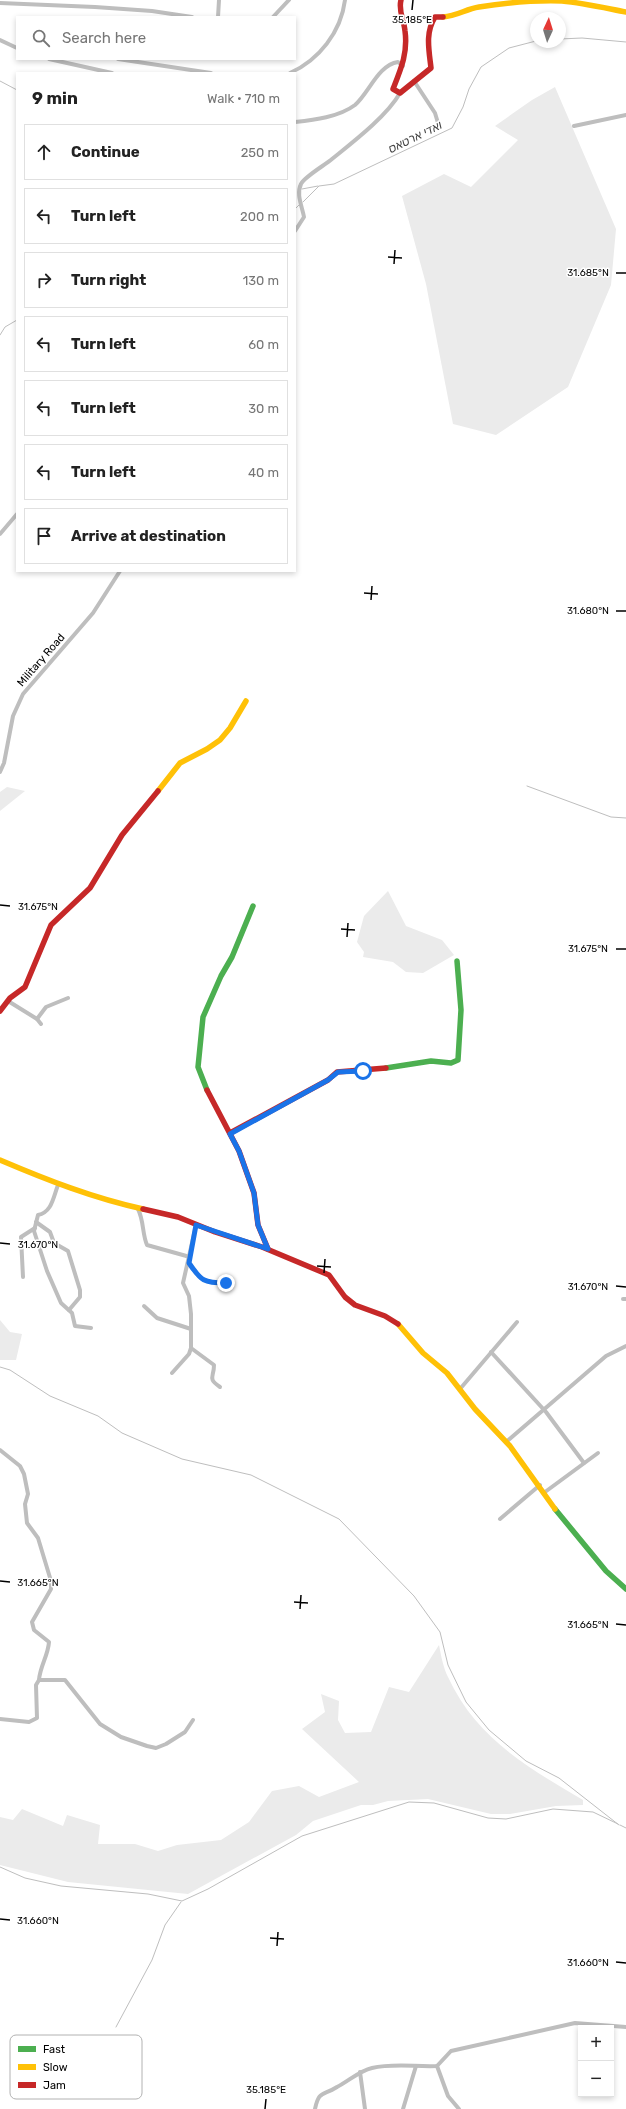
<!DOCTYPE html>
<html lang="en">
<head>
<meta charset="utf-8">
<style>
  :root { --surface:#fff; --page:#f2f2f2; --text:#222; --muted:#767676; --line:#e0e0e0 }
  body { margin:0; font-family:Rubik,Heebo,sans-serif; background:var(--page); color:var(--text) }
  .controls { position:absolute; right:12px; bottom:12px; display:grid; overflow:hidden; border-radius:0px; box-shadow:0 2px 6px #0003 }
  .controls button { width:36px; height:36px; display:grid; place-items:center; padding:0; border:0; border-bottom:1px solid var(--line); background:var(--surface); color:var(--text); font:20px sans-serif }
  .compass { position:absolute; left:530px; top:12px; width:36px; height:36px; border-radius:50%; background:var(--surface); box-shadow:0 2px 6px #0003; rotate:4deg }
  .stop { position:absolute; width:12px; height:12px; margin:-9px; border:3px solid #1a73e8; border-radius:50%; background:#fff }
  .stop.end { background:#1a73e8; border-color:#fff; box-shadow:0 1px 4px #0008 }
  .list { margin:0; padding:0; list-style:none }
  h2 { display:flex; justify-content:space-between; align-items:center; height:52px; margin:0; padding:0 16px; font-size:17px }
  h2 small { font-size:13px; font-weight:400; color:var(--muted) }
  .list li { display:grid; grid-template-columns:26px 1fr auto; gap:12px; align-items:center; box-sizing:border-box; height:56px; margin:0 8px 8px; padding:0 8px; border:1px solid var(--line); border-radius:0px }
  .list b { display:block; font-size:15px; white-space:nowrap }
  .list em { font-size:13px; font-style:normal; color:var(--muted) }
  .icon { flex:none; width:22px; height:22px; fill:none; stroke:currentColor; stroke-width:2; stroke-linecap:round; stroke-linejoin:round }
  .map { position:relative; flex:none; width:626px; height:2109px; overflow:hidden }
  .search { position:absolute; background:var(--surface); box-shadow:0 2px 6px #0003; left:16px; top:16px; width:280px; height:44px; display:flex; align-items:center; gap:10px; box-sizing:border-box; padding:0 14px; border-radius:0px; color:var(--muted); font-size:15px }
  .panel { position:absolute; background:var(--surface); box-shadow:0 2px 6px #0003; left:16px; top:72px; width:280px; height:500px; border-radius:0px }
  .map>svg:first-child { display:block }
</style>
</head>
<body>
<div class="map">
<svg width="626" height="2109" viewBox="0 0 626 2109">
  <rect width="100%" height="100%" fill="#fff"/>
  <!-- green -->
  <g fill="#ebebeb">
    <polygon points="555,87 616,229 611,285 568,387 496,435 453,424 426,284 402,196 444,174 471,187 518,140 495,126 532,100"/>
    <polygon points="7,787 25,791 0,811 0,792"/>
    <polygon points="388,891 406,926 442,940 454,955 423,973 406,972 393,962 363,957 364,952 357,942 364,916"/>
    <polygon points="0,1320 10,1332 22,1334 16,1360 0,1360"/>
    <path d="M439,1645c2,10 4,22 9,32 28,61 79,90 135,123v5l-27,1 -46,8h-19l-63,-15 -40,2 -15,4h-12l-48,16 -17,14 -108,59 -120,-12 -68,-17v-48l13,3 9,-11 41,17 4,-11 33,10 -2,19h37l23,7 19,-6 44,-5 28,-18 23,-31 27,-5 20,11 40,-15 -57,-53 23,-17 -4,-18 18,7 -1,19 7,13 26,-1 18,-45 20,5z"/>
  </g>
  <g fill="none" stroke-linecap="round" stroke-linejoin="round">
    <!-- stream -->
    <g stroke="#bebebe" stroke-width="1">
      <polyline points="560,39 582,38 626,42"/>
      <polyline points="0,81 17,90"/>
      <polyline points="302,189 318,186"/>
      <polyline points="303,202 319,186 334,184 452,128 463,107 469,89 481,67 509,48 536,41"/>
      <polyline points="295,209 299,205"/>
      <polyline points="0,335 5,327 17,320"/>
      <polyline points="527,786 611,817 626,818"/>
      <polyline points="0,1367 10,1370 50,1396 98,1416 122,1433 182,1459 251,1475 339,1519 414,1596 440,1632 448,1665 466,1702 489,1730 526,1761 559,1778 619,1825"/>
      <polyline points="620,1825 626,1828"/>
      <polyline points="0,1867 25,1878 61,1886 148,1894 182,1901 208,1889 302,1836 409,1802 434,1803 488,1818 506,1819 553,1809 593,1812 618,1824"/>
      <polyline points="116,2027 152,1960 165,1925 181,1902"/>
    </g>
    <!-- street -->
    <g stroke="#bebebe" stroke-width="4">
      <polyline points="0,3 95,7 152,11 192,17"/>
      <polyline points="218,17 219,0"/>
      <polyline points="273,17 289,0"/>
      <polyline points="0,40 17,48"/>
      <polyline points="49,59 112,73"/>
      <polyline points="118,59 211,73"/>
      <path d="M290,73c29,-13 51,-41 55,-73"/>
      <polyline points="414,81 435,113 438,123"/>
      <path d="M295,122c19,-2 44,-5 60,-17 14,-12 23,-40 43,-43l5,4"/>
      <polyline points="574,126 626,115"/>
      <path d="M295,231l9,-14c-2,-11 -8,-23 -3,-33 3,-7 24,-19 31,-25 21,-17 55,-43 68,-66"/>
      <polyline points="0,534 17,514"/>
      <polyline points="0,772 4,763 13,716 23,694 93,613 120,571"/>
      <polyline points="8,1001 37,1019 41,1024"/>
      <polyline points="37,1019 46,1007 68,998"/>
      <path d="M58,1185c-5,13 -6,27 -20,30l-4,16 13,40 14,32 11,10 3,13 16,2"/>
      <path d="M138,1209c6,12 4,24 9,36l43,12"/>
      <polyline points="36,1222 50,1232 54,1243 68,1251 80,1290 80,1297 69,1310"/>
      <path d="M189,1263c12,18 15,20 37,20"/>
      <polyline points="23,1277 21,1237 35,1228"/>
      <polyline points="623,1299 626,1299"/>
      <polyline points="144,1306 157,1318 191,1329"/>
      <path d="M191,1348l23,17c0,13 -7,13 6,22"/>
      <polyline points="491,1352 546,1412 584,1463"/>
      <polyline points="172,1373 189,1354 191,1348 191,1314 189,1296 183,1283 196,1225"/>
      <polyline points="460,1389 517,1322"/>
      <polyline points="506,1442 606,1356 626,1346"/>
      <path d="M0,1450l20,16 4,8 4,20 -3,10 2,19 11,15 13,43v8l-19,33 2,8 15,12c-1,14 -9,24 -10,38"/>
      <polyline points="545,1492 598,1453"/>
      <polyline points="500,1519 540,1485"/>
      <polyline points="0,1719 29,1722 37,1718 36,1685 39,1680 65,1680 100,1724 121,1737 147,1746 156,1748 166,1744 185,1732 193,1720"/>
      <polyline points="437,2066 448,2096 459,2109"/>
      <polyline points="360,2072 365,2109"/>
      <path d="M315,2109c4,-19 8,-13 22,-22 12,-6 22,-16 35,-19 21,-5 44,-1 65,-2l14,-15 124,-28 51,4"/>
      <polyline points="403,2109 416,2066"/>
    </g>
    <!-- fast -->
    <g stroke="#4caf50" stroke-width="5.5">
      <polyline points="386,1068 431,1061 451,1063 458,1060 461,1010 457,961"/>
      <polyline points="207,1090 198,1067 203,1017 221,976 232,957 253,906"/>
      <polyline points="555,1509 606,1571 626,1589"/>
    </g>
    <!-- slow -->
    <g stroke="#ffc107" stroke-width="5.5">
      <path d="M443,17c14,-1 23,-8 36,-10 26,-4 56,-7 83,-6 21,2 43,7 64,11"/>
      <polyline points="158,791 180,763 207,749 220,740 230,728 246,701"/>
      <path d="M0,1160c47,20 93,38 143,49"/>
      <polyline points="398,1324 423,1353 447,1373 475,1409 510,1446 555,1509"/>
    </g>
    <!-- jam -->
    <g stroke="#c62828" stroke-width="5.5">
      <path d="M401,0c-3,11 3,20 4,31 3,22 -4,38 -12,58l7,4 31,-25c-2,-18 -6,-35 4,-51h8"/>
      <polyline points="0,1011 10,998 25,987 51,925 90,888 122,835 158,791"/>
      <polyline points="207,1090 239,1151 254,1193 258,1225 268,1249"/>
      <polyline points="230,1133 328,1080 337,1072 386,1068"/>
      <polyline points="143,1209 178,1217 215,1232 262,1247 329,1275 345,1297 355,1305 385,1316 398,1324"/>
    </g>
  </g>
  <g fill="none" stroke-linecap="round" stroke-linejoin="round">
    <!-- route -->
    <path stroke="#1a73e8" stroke-width="5" d="M226,1283c-22,0 -25,-2 -37,-20l7,-38 72,24 -10,-24 -4,-32 -15,-42 -9,-17 98,-54 10,-8 25,-1"/>
  </g>
  <!-- ticks -->
  <path fill="none" stroke="#000" stroke-width="1.5" d="M412,10l1,-10M388,257l14,1M394,264l1,-14M616,273h10M364,593l14,1M371,600l1,-14M616,611h10M0,905l10,1M341,929l14,1M347,937l1,-14M616,949h10M0,1243l10,1M317,1266l14,1M324,1273l1,-14M616,1286l10,1M0,1581l10,1M294,1602l14,1M300,1609l1,-14M616,1624l10,1M0,1919l10,1M270,1938l14,1M277,1946l1,-14M616,1962l10,1M265,2109l1,-10"/>
  <g text-anchor="middle" dominant-baseline="central" stroke-width="3" stroke-linejoin="round" paint-order="stroke">
    <!-- street labels -->
    <g font-size="11" fill="#000" stroke="#fff">
      <text transform="translate(41 660) rotate(-49)">Military Road</text>
    </g>
    <!-- water labels -->
    <g font-size="12" font-style="italic" fill="#434343" stroke="#fff">
      <text transform="translate(415 137) rotate(-26)">ואדי ארטאס</text>
    </g>
  </g>
  <!-- legend -->
  <rect x="10" y="2035" width="132" height="64" rx="6" fill="#fff" stroke="#b2b2b2" stroke-width="1"/>
  <rect x="18" y="2046" width="18" height="6" fill="#4caf50"/>
  <rect x="18" y="2064" width="18" height="6" fill="#ffc107"/>
  <rect x="18" y="2082" width="18" height="6" fill="#c62828"/>
  <g font-size="11" fill="#000">
    <text x="43" y="2053">Fast</text>
    <text x="43" y="2071">Slow</text>
    <text x="43" y="2089">Jam</text>
  </g>
  <g font-size="10" text-anchor="middle" fill="#000" stroke="#fff" stroke-width="3" stroke-linejoin="round" paint-order="stroke">
    <text x="412" y="23">35.185°E</text>
    <text x="588" y="276">31.685°N</text>
    <text x="588" y="614">31.680°N</text>
    <text x="38" y="910">31.675°N</text>
    <text x="588" y="952">31.675°N</text>
    <text x="38" y="1248">31.670°N</text>
    <text x="588" y="1290">31.670°N</text>
    <text x="38" y="1586">31.665°N</text>
    <text x="588" y="1628">31.665°N</text>
    <text x="38" y="1924">31.660°N</text>
    <text x="588" y="1966">31.660°N</text>
    <text x="266" y="2093">35.185°E</text>
  </g>
</svg>
<div class="controls">
<button>+</button>
<button>−</button>
</div>
<svg class="compass" viewBox="-18 -18 36 36"><path d="M0-13l5 13h-10z" fill="#e53935"/><path d="M0 13l5-13h-10z" fill="#767676"/></svg>
<div class="stop" style="left:363px;top:1071px"></div>
<div class="stop end" style="left:226px;top:1283px"></div>
<div class="search"><svg class="icon" aria-label="search" viewBox="0 0 24 24"><circle cx="10" cy="10" r="6"/><path d="M15 15l6 6"/></svg>Search here</div>
<section class="panel">
<h2>9 min<small>Walk · 710 m</small></h2>
<ul class="list">
<li><svg class="icon" aria-label="ahead" viewBox="0 0 24 24"><path d="M12 20V5M6 11l6-6 6 6"/></svg><div><b>Continue</b></div><em>250 m</em></li>
<li><svg class="icon" aria-label="left" viewBox="0 0 24 24"><path d="M17 20v-9H6M10 6l-5 5 5 5"/></svg><div><b>Turn left</b></div><em>200 m</em></li>
<li><svg class="icon" aria-label="right" viewBox="0 0 24 24"><path d="M7 20v-9h11M14 6l5 5-5 5"/></svg><div><b>Turn right</b></div><em>130 m</em></li>
<li><svg class="icon" aria-label="left" viewBox="0 0 24 24"><path d="M17 20v-9H6M10 6l-5 5 5 5"/></svg><div><b>Turn left</b></div><em>60 m</em></li>
<li><svg class="icon" aria-label="left" viewBox="0 0 24 24"><path d="M17 20v-9H6M10 6l-5 5 5 5"/></svg><div><b>Turn left</b></div><em>30 m</em></li>
<li><svg class="icon" aria-label="left" viewBox="0 0 24 24"><path d="M17 20v-9H6M10 6l-5 5 5 5"/></svg><div><b>Turn left</b></div><em>40 m</em></li>
<li><svg class="icon" aria-label="arrive" viewBox="0 0 24 24"><path d="M6 21V4h12l-3 4 3 4H6"/></svg><div><b>Arrive at destination</b></div></li>
</ul>
</section>
</div>
</body>
</html>
